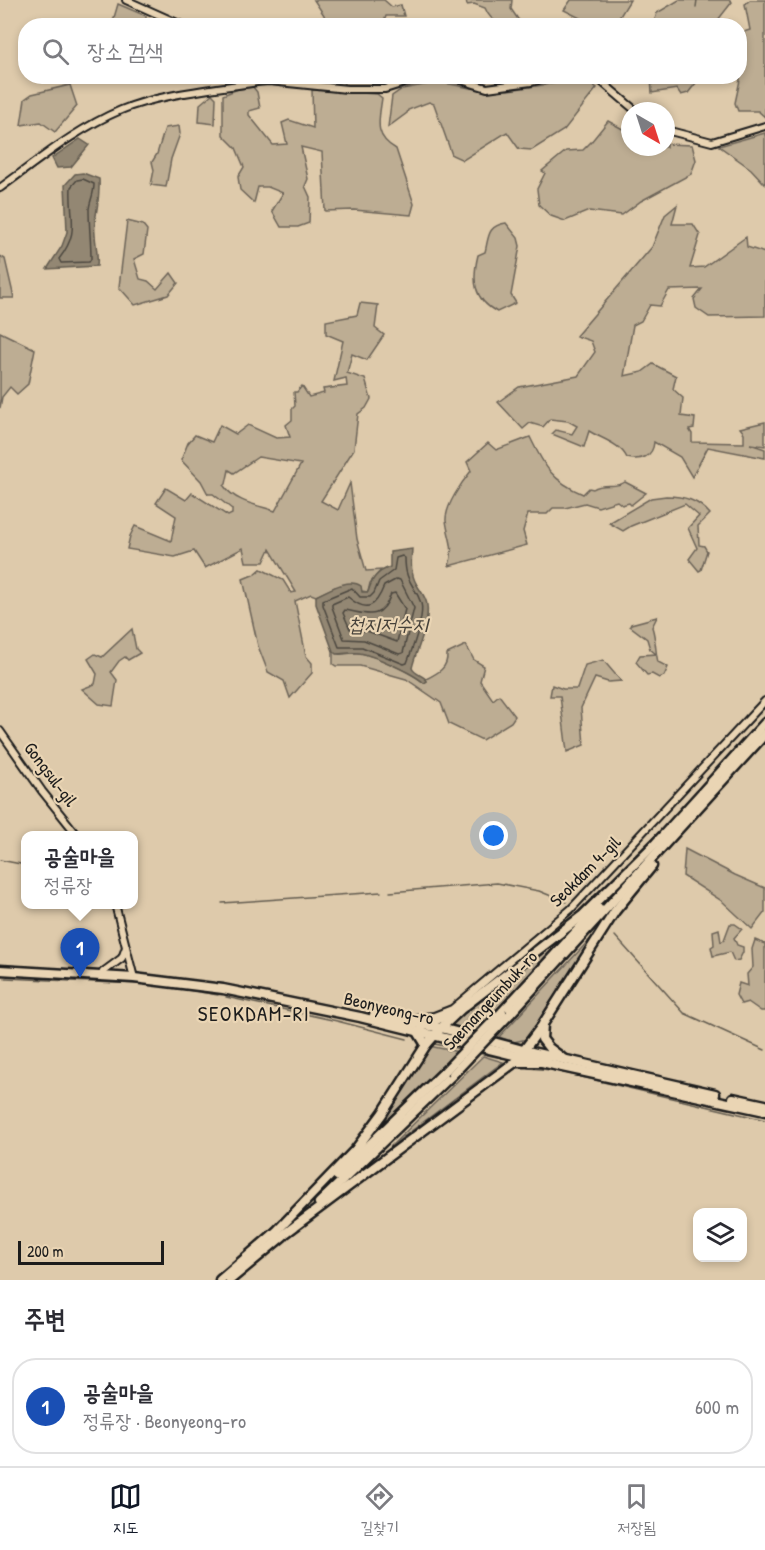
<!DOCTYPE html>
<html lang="ko">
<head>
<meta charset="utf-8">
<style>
  :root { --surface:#fff; --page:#f7f7f7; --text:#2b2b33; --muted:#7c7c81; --line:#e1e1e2; --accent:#111827 }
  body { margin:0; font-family:"Patrick Hand","Poor Story",sans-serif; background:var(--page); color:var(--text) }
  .controls { position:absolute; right:18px; bottom:18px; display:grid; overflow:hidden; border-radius:12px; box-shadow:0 3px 9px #0003 }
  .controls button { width:54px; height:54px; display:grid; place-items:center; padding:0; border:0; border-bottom:2px solid var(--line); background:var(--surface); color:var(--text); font:30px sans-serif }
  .compass { position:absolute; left:621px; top:102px; width:54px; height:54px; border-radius:50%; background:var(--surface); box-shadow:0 3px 9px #0003; rotate:141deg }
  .scale { position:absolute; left:18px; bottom:15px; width:146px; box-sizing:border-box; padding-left:6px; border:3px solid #1c1c1c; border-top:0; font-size:16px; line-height:21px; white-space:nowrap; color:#1c1c1c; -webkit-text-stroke:4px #ead5b4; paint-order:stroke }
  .you { position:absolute; left:494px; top:836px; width:21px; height:21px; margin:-15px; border:4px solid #fff; border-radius:50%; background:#1a73e8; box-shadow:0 0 0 9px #1a73e833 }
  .badge { display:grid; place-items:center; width:39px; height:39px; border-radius:50%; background:var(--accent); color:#fff; font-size:20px; font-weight:700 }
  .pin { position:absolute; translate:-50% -50px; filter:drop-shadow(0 2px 3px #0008) }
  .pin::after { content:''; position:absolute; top:32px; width:21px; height:18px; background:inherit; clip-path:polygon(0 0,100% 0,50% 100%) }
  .popup { position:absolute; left:21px; top:831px; width:117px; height:78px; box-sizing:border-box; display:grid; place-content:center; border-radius:12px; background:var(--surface); filter:drop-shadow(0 2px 4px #0005); font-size:20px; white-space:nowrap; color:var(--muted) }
  .popup b { font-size:22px; color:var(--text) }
  .popup::after { content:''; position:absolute; left:50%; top:100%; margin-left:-12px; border:12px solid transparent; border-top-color:var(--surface) }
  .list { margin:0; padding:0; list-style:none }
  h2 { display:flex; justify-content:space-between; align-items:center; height:78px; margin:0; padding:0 24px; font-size:26px }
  h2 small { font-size:20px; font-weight:400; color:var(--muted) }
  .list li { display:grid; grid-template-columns:39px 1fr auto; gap:18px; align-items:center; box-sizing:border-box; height:96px; margin:0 12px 12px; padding:0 12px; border:2px solid var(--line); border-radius:24px }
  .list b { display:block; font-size:22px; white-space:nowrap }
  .list p { margin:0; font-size:20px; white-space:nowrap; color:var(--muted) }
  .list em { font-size:20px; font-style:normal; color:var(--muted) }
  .icon { flex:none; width:33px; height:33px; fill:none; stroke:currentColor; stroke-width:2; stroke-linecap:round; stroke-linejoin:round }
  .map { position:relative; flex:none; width:765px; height:1280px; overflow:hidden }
  .search { position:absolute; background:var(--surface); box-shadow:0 3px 9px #0003; left:18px; right:18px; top:18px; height:66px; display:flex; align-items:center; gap:15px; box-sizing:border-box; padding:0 21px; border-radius:24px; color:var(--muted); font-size:22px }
  .sheet { height:186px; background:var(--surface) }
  nav { display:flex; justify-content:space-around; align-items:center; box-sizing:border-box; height:84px; border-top:2px solid var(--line); background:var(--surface); font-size:16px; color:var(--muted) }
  nav a { display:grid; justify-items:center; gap:3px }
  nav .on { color:var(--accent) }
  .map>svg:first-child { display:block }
</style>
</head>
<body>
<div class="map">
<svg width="765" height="1280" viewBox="0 0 765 1280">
  <rect width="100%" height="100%" fill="#decaab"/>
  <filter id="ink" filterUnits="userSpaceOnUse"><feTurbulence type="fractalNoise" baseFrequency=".0167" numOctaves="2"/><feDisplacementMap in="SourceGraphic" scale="12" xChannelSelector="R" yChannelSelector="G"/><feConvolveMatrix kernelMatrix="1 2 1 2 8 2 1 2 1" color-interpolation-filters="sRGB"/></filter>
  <g filter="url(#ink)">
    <!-- green -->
    <g fill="#bdad93" stroke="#6c6458" stroke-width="1.5" fill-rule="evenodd">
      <polygon points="314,0 384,0 392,7 401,5 404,16 386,16 383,25 326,25 324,15"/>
      <path d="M466,0h46l-1,9 11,16c-17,2 -30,0 -37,-17l-11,-4 -7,1z"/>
      <polygon points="571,0 630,0 614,26 580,25 580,18 564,10"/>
      <polygon points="679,0 730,0 732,2 714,25 653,25 657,13"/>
      <polygon points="750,0 765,0 765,117 758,111 738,111 735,103 740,80 740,33 750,30 745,4"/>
      <polygon points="118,4 146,16 146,25 116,25 113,21"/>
      <polygon points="341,77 418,77 390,84 350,86 344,84"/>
      <polygon points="651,77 696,77 696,83 688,93 681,95 677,89 652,93"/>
      <polygon points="585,79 597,88 564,130 532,150 519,149 507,132 463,160 452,155 434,104 429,102 408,110 407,113 388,127 392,96 402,89 440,82 470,88 508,90"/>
      <polygon points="70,85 77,106 55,132 41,122 21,125 25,99 32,94"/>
      <path d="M253,87l4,5 3,16 -11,3v4l24,30 14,-1 -5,-21 7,-3 24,8 -1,-38 65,4 5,4c-3,22 -9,38 14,51l18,55 -3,11 -57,-5 -29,1 -3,-59 -21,-5 7,32 -3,7 5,11 -1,26 -11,4h-17l-9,-16 11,-18 -15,-6h-10l-4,16 -14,-13 -2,-13 6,-10 -8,-19 -13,-13v-40l15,-6z"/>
      <polygon points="212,94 216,98 215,124 199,122 200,104"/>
      <polygon points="608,121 630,133 630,147 666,147 666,144 692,145 696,160 691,174 641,201 622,215 589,211 565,221 551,216 539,205 537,189 545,173 542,171 566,151 583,150 591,142"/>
      <polygon points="179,126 180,134 171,159 166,187 151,185 154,170 152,162 157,154 165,128"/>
      <polygon points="765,133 765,184 751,169 719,146"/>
      <path d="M677,205l-5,19h21l7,11 -10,33 14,-1 42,-30 1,10 18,6v63l-56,1 -13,-9 -2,-9 8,-10 -33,1 -9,16 -10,-1 -9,16 -8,4 -9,51 18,-4 11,-8 23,12 -3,13 10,9 -2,18 14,2 -1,10 -5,1 3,5v8l52,1v-10l-4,-5 25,-6v24l-15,-2 15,5v9l-57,-11 -16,30 -12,-20 -26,-15c-1,15 -13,19 -27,16 -6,-14 -25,-19 -38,-27l-5,16 -32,-13 4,-4 16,4 5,-8 -9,-5 -18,-2 -7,8 -13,-4 -7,6 -25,-27 21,-15 59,-11 17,-24 -4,-11 -15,-5 76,-89 13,-32z"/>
      <polygon points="127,221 143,225 147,230 144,254 134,259 140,279 148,281 157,289 171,273 178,283 168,295 135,305 119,287"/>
      <path d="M506,223l12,15 2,8 -9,49 5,8 -19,9c-24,-13 -25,-32 -19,-57l7,-3c4,-16 2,-26 21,-29z"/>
      <polygon points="0,256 5,259 14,298 0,298"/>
      <path d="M360,303l18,2 -3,23 9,7 -17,25 -15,-6 -5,19 18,6 6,20 -5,9 -8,6 -4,35 -33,52 17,9 12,-27 7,56 9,32 15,-1 -11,13 -2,9 -33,-5 -19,9 -5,-2 -16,7 11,55 6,7v10l-22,25 -6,-17 -16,-9 -10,-26 -15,-67 12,-5 6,-5 22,11 8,13 5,-1 -26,-43 -6,13h-18l-3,-14 -38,20 -11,-17 -19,6 -48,-8 3,-13 5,-10 36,15 5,-25 -20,-13 10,-15 20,12 6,-7 36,23 4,-2v-5l-19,-15h-5l-7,-13 -20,-21 7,-17 7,-8 17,7 8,-17 16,9 12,-9 28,13 14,-1 -4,-12 6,-5v-11l3,-3 -1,-14h3l5,-6 7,11 15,-4 -1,-4 24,-3 -1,-8 -12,3 9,-40 -17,-7v-13l31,-6zM258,457l43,7 -26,47c-18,-6 -40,-9 -51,-25l2,-2 3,-14 5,3z"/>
      <polygon points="0,332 35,349 28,384 17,394 10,387 2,397 0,408"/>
      <path d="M530,437c14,29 22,44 53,57l6,-6 4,1c10,-7 23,0 32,-7l21,11 -15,12 -2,-2 -7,2 -5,-4 -19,6 -13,-4 -20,5h-12l-6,6h-19l-5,17 4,14 -78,21c6,-21 0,-25 -3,-45 -1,-15 16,-39 25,-50l-4,-9 21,-19 8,7z"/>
      <path d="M666,496c18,0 32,4 44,18l-12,12 1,19 5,1 3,5 -6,19 -2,1 -10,-12 8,-11 -9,-20 11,-12 -14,-12 -54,22 -8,5 -14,-8 42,-25z"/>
      <path d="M657,617l-5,10c4,12 3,23 6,35l10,5 -4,9 -5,2 -7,-4 -5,1 -11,-13 4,-7 16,-1 -6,-5 -3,-10 -17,-13 1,-2z"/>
      <polygon points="132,629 136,649 140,653 128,660 125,657 119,661 111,672 117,680 113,706 99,704 82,689 95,684 97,674 88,659 95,654 102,657"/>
      <path d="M466,645l8,15 10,6 -4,15 13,19 6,-5 16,21 -4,6 -29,18 -33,-16 -8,-21 -35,-24 -46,-13h-24l-3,-2v-13c6,7 17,0 27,2 14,2 53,20 64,30l3,-2 -1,-2c12,-6 22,-11 21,-25z"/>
      <polygon points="603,660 621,681 608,682 595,678 581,708 584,745 567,752 560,696 550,696 552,685 563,689 577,689 585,665"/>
      <polygon points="685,849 735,875 765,888 765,912 752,929 722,901 683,876"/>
      <polygon points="730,924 735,924 742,929 734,938 737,945 743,947 743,952 739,960 734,961 730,952 713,956 711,947 714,945 713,931 719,929 721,942 724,940"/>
      <polygon points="574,930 476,1032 449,1025"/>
      <polygon points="593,936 527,1039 514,1042 499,1037"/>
      <polygon points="755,940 765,944 765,1011 761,1011 748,1002 741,1004 736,995 739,983 748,986 747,974 753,967 752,949"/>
      <polygon points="429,1046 459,1052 367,1141"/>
      <polygon points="483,1056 503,1062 390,1147"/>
    </g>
    <!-- water -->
    <g fill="#938773" stroke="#635c50" stroke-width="1.5">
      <polygon points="80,139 89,145 71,167 57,168 52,158"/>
      <path d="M83,173l16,6c1,16 -2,29 -4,43 -2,15 4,30 2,44l-50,3 15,-23 5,-14 -2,-47 10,-11z"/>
      <path d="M412,549c-1,13 -2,24 5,36 4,7 9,12 10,20 3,19 -11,45 -15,63 3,7 12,7 15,13l-3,2c-11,-10 -51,-28 -65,-30 -7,-1 -15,1 -23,1l-3,-3 -17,-47v-8c13,-6 33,-19 45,-10l1,6h6c4,-13 8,-20 22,-25v-15z"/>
    </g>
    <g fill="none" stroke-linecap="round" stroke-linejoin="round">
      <!-- shore -->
      <g stroke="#4c473f" stroke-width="1.5">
        <path d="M83,179l11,5c0,11 -4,16 -5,25 0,17 2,33 2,50l-2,3 -28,1 -2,-4c22,-28 10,-41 12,-72l6,-7z"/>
        <path d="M402,556l3,2c0,25 9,25 16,45 4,13 -9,47 -14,60l-3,1 -42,-17h-23l-16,-42v-5l29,-12 8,9h10l4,-4 5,-12 15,-11 2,-12z"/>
        <path d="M397,579l3,1 14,28 -11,45 -4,1 -35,-14 -20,-1 -12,-32v-3l16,-7c20,17 28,9 36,-11z"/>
        <path d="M395,593l10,16 -8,33 -30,-11 -17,-2 -7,-16 2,-3c20,3 36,13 46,-16z"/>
      </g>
      <!-- stream -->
      <g stroke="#635c50" stroke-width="1.5">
        <polyline points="696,7 697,0"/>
        <polyline points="0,860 26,865"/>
        <polyline points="390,892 497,883 539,891 566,902"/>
        <polyline points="222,903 381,892"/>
        <polyline points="615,936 684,1013 765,1050"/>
        <polyline points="5,978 160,985"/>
        <polyline points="170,987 218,995"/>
        <polyline points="226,997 337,1021 407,1039"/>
        <polyline points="434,1044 461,1049"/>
        <polyline points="478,1053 502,1058"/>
        <polyline points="528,1068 552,1070 765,1120"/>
      </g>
      <defs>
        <g id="tertiary">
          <polyline points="126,0 184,26"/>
          <polyline points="448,76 487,88 531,82 553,76"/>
          <polyline points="595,76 636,111"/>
          <polyline points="666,130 712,142 765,126"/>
          <path d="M0,188c39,-28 76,-59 121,-78 38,-16 94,-21 136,-28l12,-1 78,8h38l32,-10 20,-3"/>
          <polyline points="0,731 42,791 78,836"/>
          <polyline points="115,904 134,978"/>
          <polyline points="103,972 122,958 126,947"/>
          <polyline points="405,1019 434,1016 452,1009 571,909 765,701"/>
        </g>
        <g id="primary">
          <polyline points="0,970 134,978 223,989 360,1017 562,1067 765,1111"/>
          <polyline points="374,1015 441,1028 523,1050 715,1094"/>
          <polyline points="733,1098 765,1105"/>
        </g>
        <g id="trunk">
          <polyline points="657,842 765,723"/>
          <polyline points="502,1012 598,908"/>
          <polyline points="510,1014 765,734"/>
          <polyline points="422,1026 455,1012"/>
          <polyline points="418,1032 426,1045"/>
          <polyline points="561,1057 549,1048 542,1039 543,1024 615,911 652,866"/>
          <polyline points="515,1062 542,1026"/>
          <polyline points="337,1176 444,1072"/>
          <polyline points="319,1203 453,1074"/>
          <polyline points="273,1235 356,1149 382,1114 426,1045 441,1028 461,1009 582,916 659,840"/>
          <polyline points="279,1238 515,1062 545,1062"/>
          <polyline points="220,1280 276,1232"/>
          <polyline points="230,1280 283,1236"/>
        </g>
      </defs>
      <!-- tertiary casing -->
      <use href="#tertiary" stroke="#1c1c1c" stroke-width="10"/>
      <!-- primary casing -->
      <use href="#primary" stroke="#1c1c1c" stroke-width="13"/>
      <!-- trunk casing -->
      <use href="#trunk" stroke="#1c1c1c" stroke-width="13"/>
      <!-- tertiary -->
      <use href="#tertiary" stroke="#ead5b4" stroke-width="6"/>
      <!-- primary -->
      <use href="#primary" stroke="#ead5b4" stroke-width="8"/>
      <!-- trunk -->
      <use href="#trunk" stroke="#ead5b4" stroke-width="8"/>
      <defs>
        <g id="trunk-bridge">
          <polyline points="444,1072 502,1012"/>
          <polyline points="453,1074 510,1014"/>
        </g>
      </defs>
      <!-- trunk-bridge casing -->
      <use href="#trunk-bridge" stroke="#1c1c1c" stroke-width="13" stroke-linecap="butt"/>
      <!-- trunk-bridge -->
      <use href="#trunk-bridge" stroke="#ead5b4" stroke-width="8"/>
    </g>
  </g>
  <g text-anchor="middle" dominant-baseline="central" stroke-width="4.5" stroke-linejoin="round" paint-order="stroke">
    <!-- street labels -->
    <g font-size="18" fill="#1c1c1c" stroke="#ead5b4">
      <text transform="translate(51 774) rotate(53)">Gongsul-gil</text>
      <text transform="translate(585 871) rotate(-45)">Seokdam 4-gil</text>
      <text transform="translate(490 1000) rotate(-47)">Saemangeumbuk-ro</text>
      <text transform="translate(389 1008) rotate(13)">Beonyeong-ro</text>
    </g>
    <!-- water labels -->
    <g font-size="20" font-style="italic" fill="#46413a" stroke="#ead5b4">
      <text x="388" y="623">첩지저수지</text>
    </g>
    <!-- quarter labels -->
    <g font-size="21" letter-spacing="1.5" fill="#1c1c1c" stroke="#ead5b4">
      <text x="254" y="1013">SEOKDAM-RI</text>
    </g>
  </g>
</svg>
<div class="controls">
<button><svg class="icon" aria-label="layers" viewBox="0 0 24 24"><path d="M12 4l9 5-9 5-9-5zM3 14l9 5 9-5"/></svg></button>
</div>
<svg class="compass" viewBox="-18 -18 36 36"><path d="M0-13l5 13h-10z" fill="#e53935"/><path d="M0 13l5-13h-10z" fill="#7c7c81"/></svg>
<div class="scale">200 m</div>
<div class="you"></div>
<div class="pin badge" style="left:80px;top:978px;background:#1a4fb4">1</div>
<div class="popup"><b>공술마을</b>정류장</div>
<div class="search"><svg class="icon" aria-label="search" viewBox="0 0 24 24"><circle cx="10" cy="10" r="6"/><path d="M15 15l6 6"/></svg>장소 검색</div>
</div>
<section class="sheet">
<h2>주변<small></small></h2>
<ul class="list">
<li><span class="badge" style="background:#1a4fb4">1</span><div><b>공술마을</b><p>정류장 · Beonyeong-ro</p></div><em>600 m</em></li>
</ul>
</section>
<nav>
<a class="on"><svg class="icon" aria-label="map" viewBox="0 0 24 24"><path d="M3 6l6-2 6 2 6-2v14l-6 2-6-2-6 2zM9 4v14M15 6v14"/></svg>지도</a>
<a><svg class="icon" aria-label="directions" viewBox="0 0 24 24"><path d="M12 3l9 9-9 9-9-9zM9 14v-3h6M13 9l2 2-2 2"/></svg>길찾기</a>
<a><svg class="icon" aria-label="saved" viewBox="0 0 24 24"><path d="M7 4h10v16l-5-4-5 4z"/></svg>저장됨</a>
</nav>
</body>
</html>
